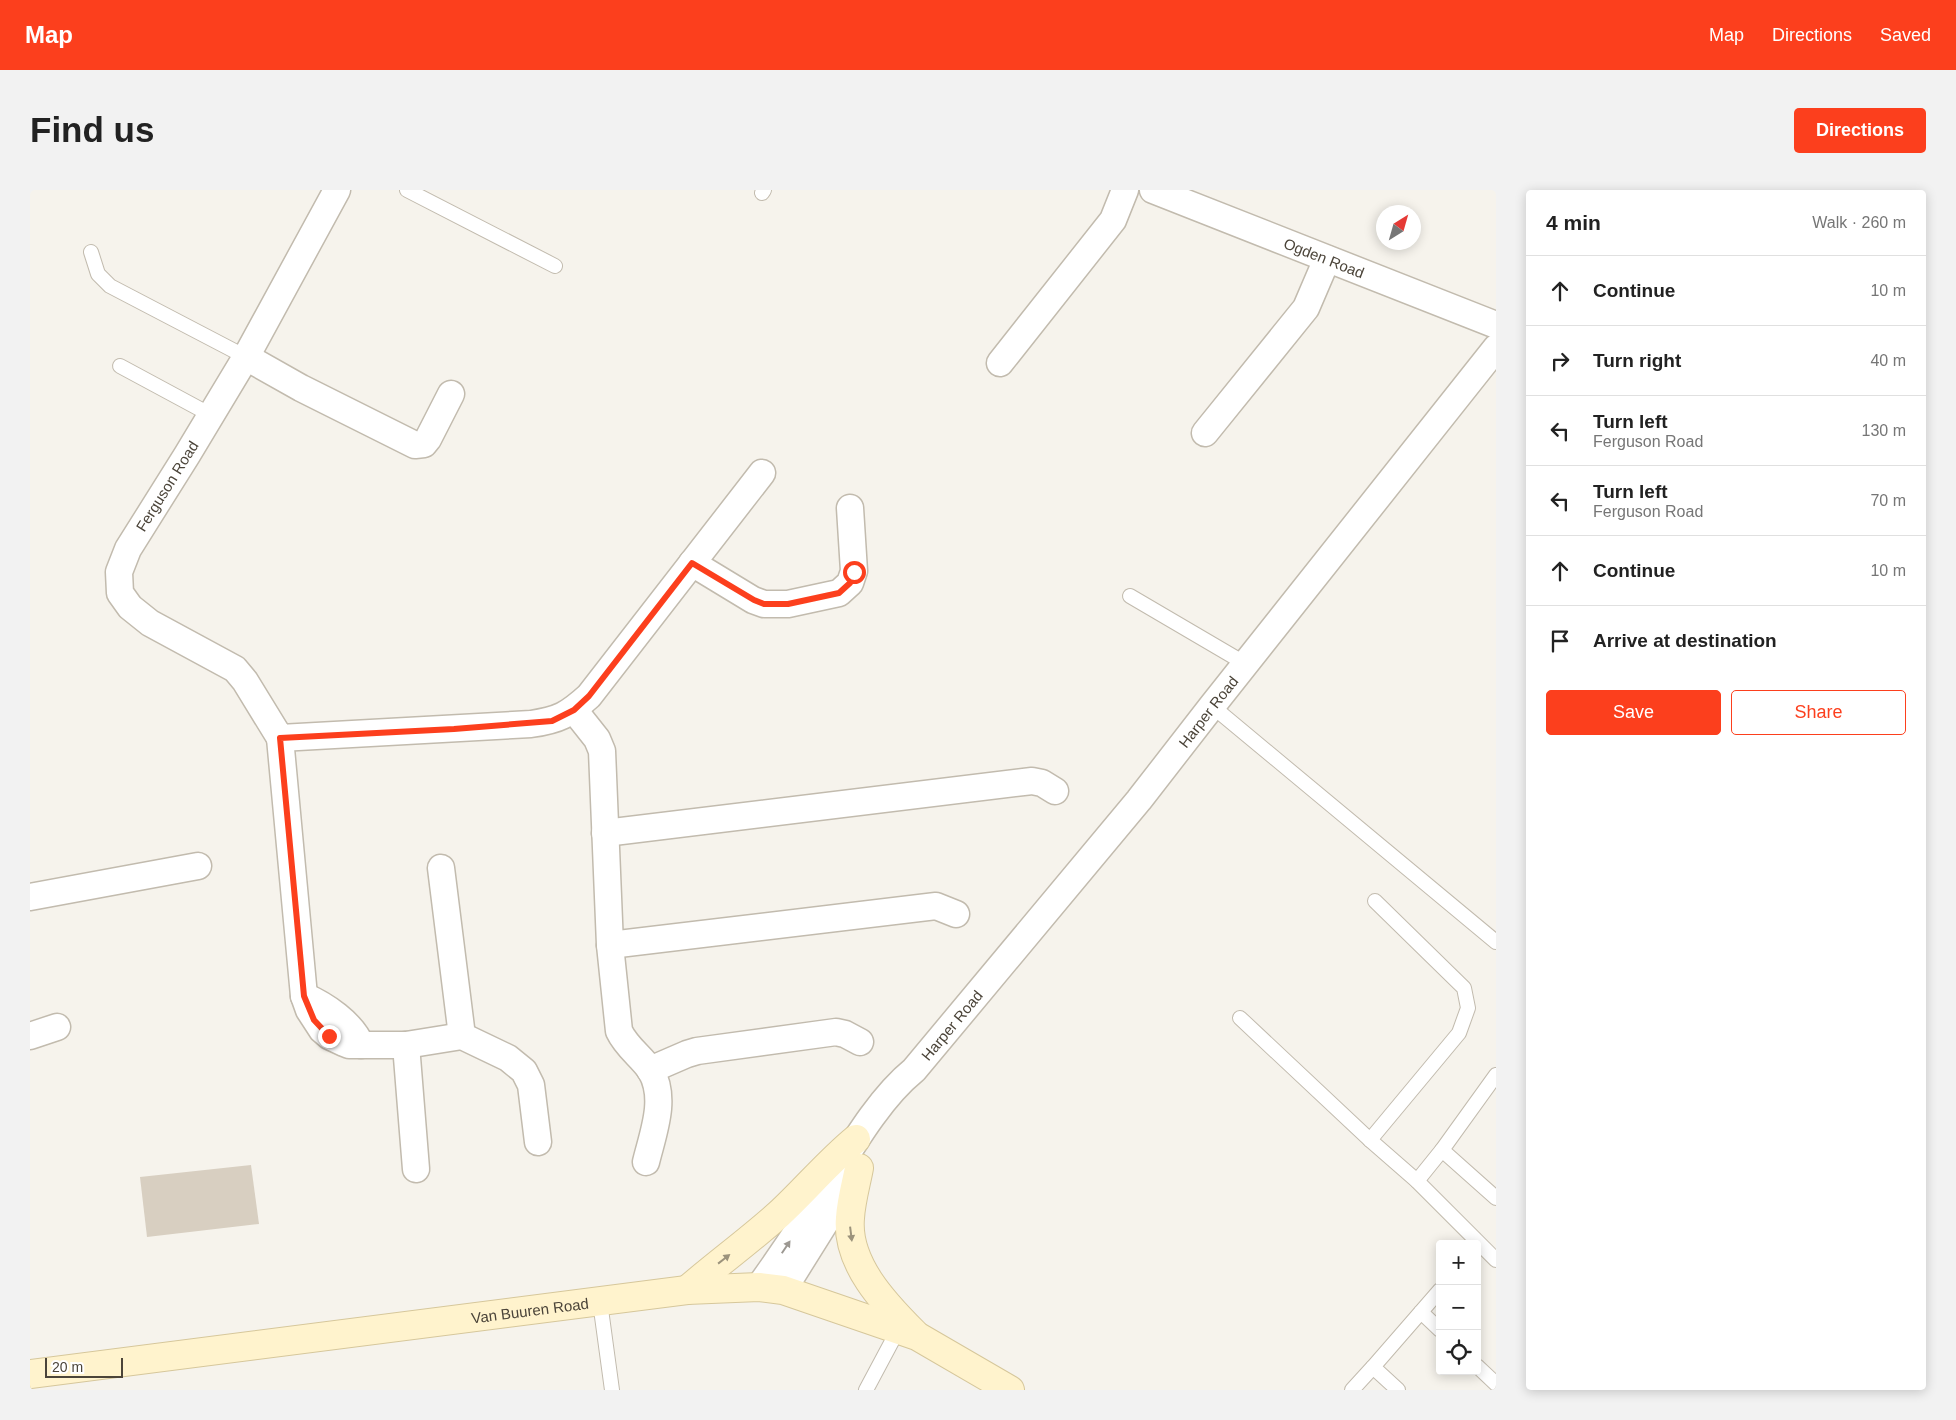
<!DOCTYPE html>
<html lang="en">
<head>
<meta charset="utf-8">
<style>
  :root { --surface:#fff; --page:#f2f2f2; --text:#222; --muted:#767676; --line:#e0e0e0; --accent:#fc3f1d }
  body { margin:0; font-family:Helvetica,sans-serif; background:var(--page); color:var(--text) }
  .controls { position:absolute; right:15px; bottom:15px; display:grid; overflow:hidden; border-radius:5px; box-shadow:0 2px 12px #0003 }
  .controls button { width:45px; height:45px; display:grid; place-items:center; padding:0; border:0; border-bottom:1px solid var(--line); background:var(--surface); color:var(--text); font:25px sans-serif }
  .compass { position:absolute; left:1346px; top:15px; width:45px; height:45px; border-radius:50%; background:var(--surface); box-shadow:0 2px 12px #0003; rotate:37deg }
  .scale { position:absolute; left:15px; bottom:12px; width:78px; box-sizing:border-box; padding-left:5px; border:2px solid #4b4439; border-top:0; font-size:14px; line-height:18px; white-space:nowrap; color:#4b4439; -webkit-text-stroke:4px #fff; paint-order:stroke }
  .stop { position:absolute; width:15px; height:15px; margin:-11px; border:4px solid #fc3f1d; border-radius:50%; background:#fff }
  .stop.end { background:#fc3f1d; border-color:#fff; box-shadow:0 1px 5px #0008 }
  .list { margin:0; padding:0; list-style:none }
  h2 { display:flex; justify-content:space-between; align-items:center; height:65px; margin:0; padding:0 20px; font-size:21px }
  h2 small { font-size:16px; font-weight:400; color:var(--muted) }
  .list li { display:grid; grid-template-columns:32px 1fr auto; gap:15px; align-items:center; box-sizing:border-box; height:70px; padding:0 20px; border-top:1px solid var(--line) }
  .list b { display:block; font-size:19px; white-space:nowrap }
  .list p { margin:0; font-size:16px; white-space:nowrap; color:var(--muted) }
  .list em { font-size:16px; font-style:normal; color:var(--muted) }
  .actions { display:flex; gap:10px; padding:15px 20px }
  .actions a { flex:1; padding:11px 0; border:1px solid var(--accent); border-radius:5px; text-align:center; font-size:18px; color:var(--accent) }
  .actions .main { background:var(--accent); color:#fff }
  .icon { flex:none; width:28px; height:28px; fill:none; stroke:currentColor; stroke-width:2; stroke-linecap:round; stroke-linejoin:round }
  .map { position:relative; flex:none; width:1466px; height:1200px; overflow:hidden; border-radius:5px }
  header { display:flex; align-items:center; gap:30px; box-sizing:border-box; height:70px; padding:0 25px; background:var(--accent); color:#fff }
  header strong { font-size:24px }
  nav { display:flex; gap:28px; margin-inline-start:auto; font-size:18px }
  .intro { display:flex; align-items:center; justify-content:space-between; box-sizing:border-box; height:120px; padding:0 30px }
  h1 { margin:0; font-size:35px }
  .button { padding:12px 22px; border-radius:5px; background:var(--accent); color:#fff; font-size:18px; font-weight:700 }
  main { display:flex; gap:30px; padding:0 30px }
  aside { flex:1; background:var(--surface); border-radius:5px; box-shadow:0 2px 12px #0003 }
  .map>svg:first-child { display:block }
</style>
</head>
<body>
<header>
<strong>Map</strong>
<nav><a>Map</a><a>Directions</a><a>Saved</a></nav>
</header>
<div class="intro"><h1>Find us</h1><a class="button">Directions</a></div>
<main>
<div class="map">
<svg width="1466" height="1200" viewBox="0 0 1466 1200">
  <rect width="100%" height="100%" fill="#f6f3ec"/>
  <!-- building -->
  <polygon fill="#d8cfc1" points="221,975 229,1034 117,1047 110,987"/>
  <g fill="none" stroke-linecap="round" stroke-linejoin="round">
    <defs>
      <g id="lane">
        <polyline points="377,0 525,76"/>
        <polyline points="732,3 734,0"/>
        <polyline points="61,62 68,84 80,96 216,167"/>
        <polyline points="90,176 181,225"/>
        <polyline points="1100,406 1216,474"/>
        <polyline points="1182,516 1466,752"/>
        <polyline points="1210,828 1340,950 1387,991 1412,960"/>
        <polyline points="1466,885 1412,960 1466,1008"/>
        <polyline points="1340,950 1429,843 1438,818 1434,798 1345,711"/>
        <polyline points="1387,991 1466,1070"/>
        <polyline points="570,1112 582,1200"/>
        <polyline points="1391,1122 1410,1140"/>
        <polyline points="1447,1176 1466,1194"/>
        <polyline points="836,1200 868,1140"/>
        <polyline points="1322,1200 1343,1177"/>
        <polyline points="1368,1200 1343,1177 1410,1100"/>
      </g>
      <g id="street">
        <path d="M307,0l-91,167 -59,98 -59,94 -9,23 1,21 10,14 20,16 85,46 10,12 35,57 251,-14c28,-4 37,-9 58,-28l173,-223"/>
        <path id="s1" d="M1123,0l343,135"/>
        <polyline points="216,167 271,198 385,255 394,254 398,249 421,204"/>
        <polyline points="970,173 1083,30 1095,0"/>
        <polyline points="1175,243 1276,118 1297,69"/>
        <polyline points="662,373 723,410 734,414 758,414 809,403 820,393 824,381 820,318"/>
        <path d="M544,520l23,29 5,12 8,194 9,86c8,17 23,26 32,40 16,28 2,62 -5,91"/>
        <polyline points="250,548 274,806 279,820 292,840 299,846 314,853 319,855 376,855 432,846 478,868 494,881 501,895 508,952"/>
        <polyline points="575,643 1002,591 1012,593 1025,601"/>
        <polyline points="411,678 432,846"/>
        <polyline points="0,707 168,676"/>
        <polyline points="580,755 906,716 926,724"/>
        <path d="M274,806c21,9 48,27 57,49"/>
        <polyline points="0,846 27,837"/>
        <polyline points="376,855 386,979"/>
        <polyline points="620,880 657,864 667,861 806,842 815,844 830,852"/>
        <path id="s2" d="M729,1097c22,-31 44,-63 64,-95 25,-39 54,-92 91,-122l225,-270 73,-94 284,-358"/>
        <polyline points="753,1100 813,1004"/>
      </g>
      <g id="secondary">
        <path d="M829,978c-3,16 -8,33 -9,50 -4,45 34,85 64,115"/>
        <path d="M657,1100c30,-26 62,-49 92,-76 26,-24 49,-52 77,-75"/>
        <path id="s3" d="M0,1184l657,-84 72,-3 24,3 134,46 93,54"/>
      </g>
    </defs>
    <!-- lane casing -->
    <use href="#lane" stroke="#c2bbae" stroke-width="16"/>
    <!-- street casing -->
    <use href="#street" stroke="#c2bbae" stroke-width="29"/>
    <!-- secondary casing -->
    <use href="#secondary" stroke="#d6c79b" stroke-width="30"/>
    <!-- lane -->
    <use href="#lane" stroke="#fff" stroke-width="14"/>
    <!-- street -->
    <use href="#street" stroke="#fff" stroke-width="26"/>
    <!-- secondary -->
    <use href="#secondary" stroke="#fff3cd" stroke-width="28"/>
  </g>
  <!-- one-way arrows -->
  <defs><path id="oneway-solid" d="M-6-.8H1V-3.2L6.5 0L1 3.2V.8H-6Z" transform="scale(1.25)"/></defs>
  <g fill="#9c937c">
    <use href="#oneway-solid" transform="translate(821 1044) rotate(83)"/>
    <use href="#oneway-solid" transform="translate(694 1069) rotate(-38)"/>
  </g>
  <use fill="#9c9892" href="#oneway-solid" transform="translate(756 1057) rotate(-56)"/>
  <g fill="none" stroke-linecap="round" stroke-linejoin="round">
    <!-- route -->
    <polyline stroke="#fc3f1d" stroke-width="6" points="299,846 284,830 274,806 250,548 424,539 522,531 544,520 559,506 662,373 724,410 734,414 758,414 809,403 820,393 824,382"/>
  </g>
  <g text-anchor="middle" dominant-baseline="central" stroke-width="4.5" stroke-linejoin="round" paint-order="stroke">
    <!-- street labels -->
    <g font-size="15" fill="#4b4439" stroke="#fff">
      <text stroke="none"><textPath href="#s1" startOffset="184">Ogden Road</textPath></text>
      <text transform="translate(137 296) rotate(-58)">Ferguson Road</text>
      <text stroke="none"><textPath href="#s2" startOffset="731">Harper Road</textPath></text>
      <text stroke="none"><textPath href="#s2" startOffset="326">Harper Road</textPath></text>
      <text stroke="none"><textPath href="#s3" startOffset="504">Van Buuren Road</textPath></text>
    </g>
  </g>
</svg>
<div class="controls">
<button>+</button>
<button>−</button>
<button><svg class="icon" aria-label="locate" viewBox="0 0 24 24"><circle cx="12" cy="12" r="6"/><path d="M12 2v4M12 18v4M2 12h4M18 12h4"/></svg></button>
</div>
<svg class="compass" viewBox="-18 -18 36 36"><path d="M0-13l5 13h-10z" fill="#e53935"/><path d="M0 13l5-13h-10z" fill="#767676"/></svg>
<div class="scale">20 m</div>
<div class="stop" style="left:824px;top:382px"></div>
<div class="stop end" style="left:299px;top:846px"></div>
</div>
<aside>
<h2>4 min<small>Walk · 260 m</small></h2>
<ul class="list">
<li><svg class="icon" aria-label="ahead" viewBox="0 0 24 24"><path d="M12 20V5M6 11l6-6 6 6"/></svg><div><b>Continue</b></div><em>10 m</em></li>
<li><svg class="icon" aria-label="right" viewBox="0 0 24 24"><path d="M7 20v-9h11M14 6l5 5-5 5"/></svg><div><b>Turn right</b></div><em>40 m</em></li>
<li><svg class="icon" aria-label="left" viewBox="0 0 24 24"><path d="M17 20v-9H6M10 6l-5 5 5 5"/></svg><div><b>Turn left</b><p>Ferguson Road</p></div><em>130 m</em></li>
<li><svg class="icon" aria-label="left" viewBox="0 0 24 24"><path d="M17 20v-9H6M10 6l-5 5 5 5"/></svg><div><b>Turn left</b><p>Ferguson Road</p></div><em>70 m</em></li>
<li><svg class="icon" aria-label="ahead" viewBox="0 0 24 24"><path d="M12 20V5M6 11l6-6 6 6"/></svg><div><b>Continue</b></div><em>10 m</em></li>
<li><svg class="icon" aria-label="arrive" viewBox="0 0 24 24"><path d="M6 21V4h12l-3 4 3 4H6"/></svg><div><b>Arrive at destination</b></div></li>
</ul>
<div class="actions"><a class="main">Save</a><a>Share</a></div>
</aside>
</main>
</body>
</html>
